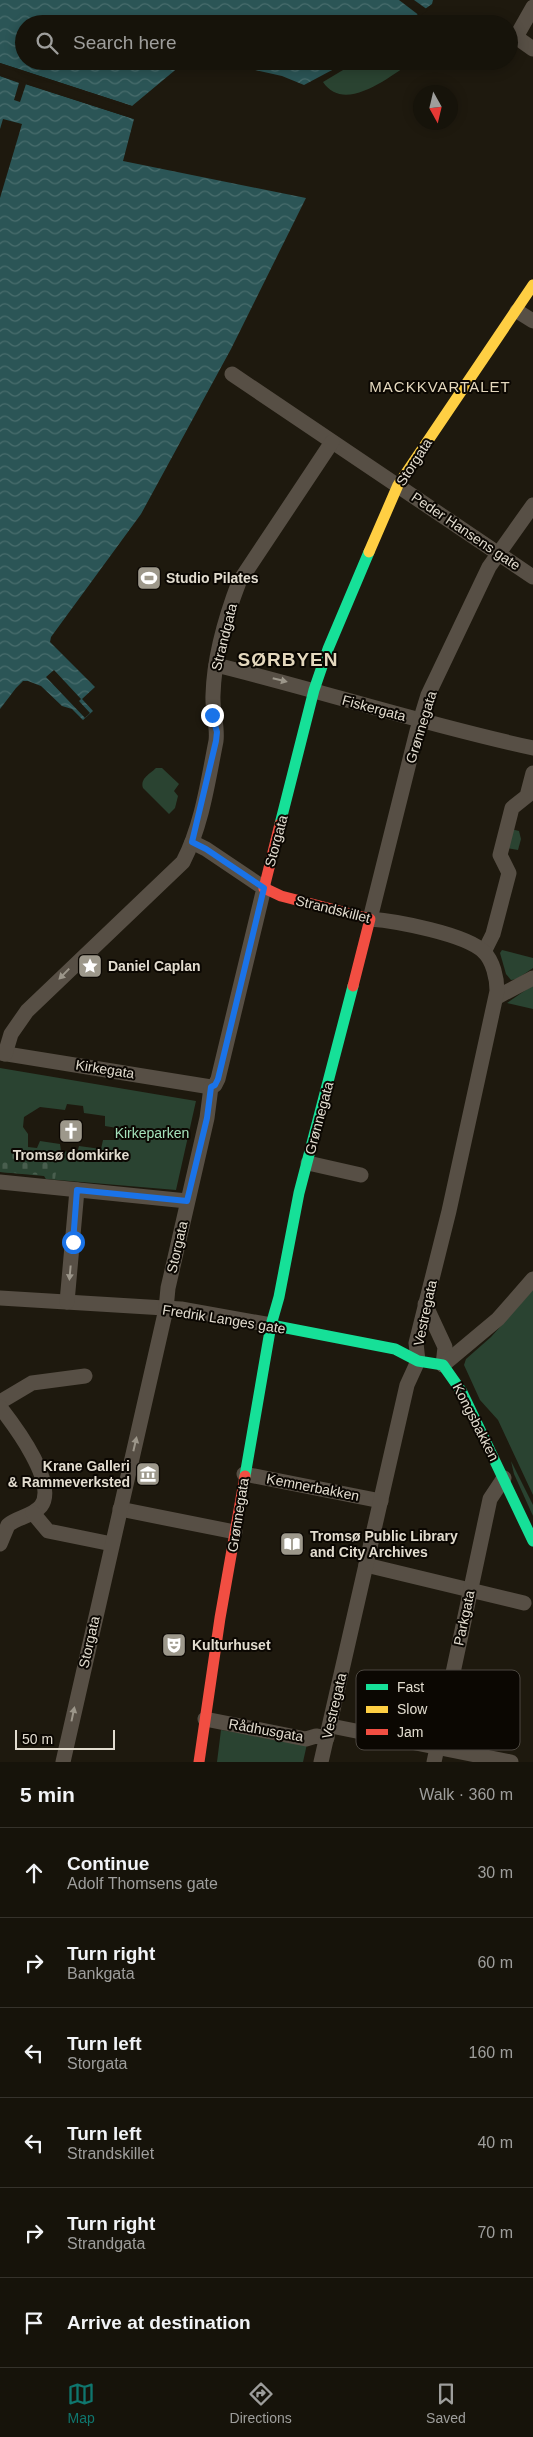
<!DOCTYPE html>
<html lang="en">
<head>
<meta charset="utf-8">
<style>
  :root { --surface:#16130a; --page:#1f1c13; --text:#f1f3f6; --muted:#9e9e9c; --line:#35322b; --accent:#0f766e }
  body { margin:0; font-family:Helvetica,sans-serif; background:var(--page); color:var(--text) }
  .compass { position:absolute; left:413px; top:85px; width:45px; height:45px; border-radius:50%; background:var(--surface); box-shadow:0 2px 12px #0003; rotate:172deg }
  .scale { position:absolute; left:15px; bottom:12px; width:100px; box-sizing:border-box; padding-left:5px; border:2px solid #e2dccf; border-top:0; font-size:14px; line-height:18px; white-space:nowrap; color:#e2dccf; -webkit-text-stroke:4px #0b0702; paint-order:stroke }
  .stop { position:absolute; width:15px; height:15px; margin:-11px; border:4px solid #1a73e8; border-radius:50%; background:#fff }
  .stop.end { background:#1a73e8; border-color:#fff; box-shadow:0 1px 5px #0008 }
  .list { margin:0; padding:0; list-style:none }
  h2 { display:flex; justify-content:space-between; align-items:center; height:65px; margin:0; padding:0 20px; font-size:21px }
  h2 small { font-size:16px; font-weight:400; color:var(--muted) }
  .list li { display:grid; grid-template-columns:32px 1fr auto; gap:15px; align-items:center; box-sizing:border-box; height:90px; padding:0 20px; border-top:1px solid var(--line) }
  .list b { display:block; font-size:19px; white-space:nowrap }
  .list p { margin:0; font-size:16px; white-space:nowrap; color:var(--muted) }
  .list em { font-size:16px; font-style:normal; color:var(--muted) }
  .icon { flex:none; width:28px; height:28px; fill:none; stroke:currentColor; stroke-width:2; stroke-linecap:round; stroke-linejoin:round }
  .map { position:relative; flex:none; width:533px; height:1762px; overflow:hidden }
  .search { position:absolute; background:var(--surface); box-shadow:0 2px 12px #0003; left:15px; right:15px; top:15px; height:55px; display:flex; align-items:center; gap:12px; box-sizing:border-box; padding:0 18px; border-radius:28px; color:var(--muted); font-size:19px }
  .sheet { height:605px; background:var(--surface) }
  nav { display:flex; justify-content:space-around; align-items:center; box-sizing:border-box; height:70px; border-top:1px solid var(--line); background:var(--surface); font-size:14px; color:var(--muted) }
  nav a { display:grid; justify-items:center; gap:2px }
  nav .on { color:var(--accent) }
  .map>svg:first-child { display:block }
</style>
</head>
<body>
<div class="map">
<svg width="533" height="1762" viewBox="0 0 533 1762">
  <defs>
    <pattern id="cemetery-stones" width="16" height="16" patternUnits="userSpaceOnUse" patternTransform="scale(1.25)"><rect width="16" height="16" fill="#2a4331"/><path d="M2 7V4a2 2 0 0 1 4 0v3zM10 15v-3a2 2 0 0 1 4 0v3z" fill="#495e4e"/></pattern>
    <pattern id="water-waves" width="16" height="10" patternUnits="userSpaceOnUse" patternTransform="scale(1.25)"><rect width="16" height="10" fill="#2b5556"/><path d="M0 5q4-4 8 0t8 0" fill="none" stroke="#496d6d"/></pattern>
  </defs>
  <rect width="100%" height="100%" fill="#1e190e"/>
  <!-- green -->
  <g fill="#2a4331" fill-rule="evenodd">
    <path d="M358,61h56c-23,14 -69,54 -91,21z"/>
    <path d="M156,768h6l17,16 -5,7 4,5 -3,12 -6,6 -26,-26c-3,-10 7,-14 13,-20z"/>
    <polygon points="511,829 519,831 521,839 518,850 507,848"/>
    <polygon points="502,950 533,958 533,968 517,979 511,980 506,974 500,953"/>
    <polygon points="533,985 533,1009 507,1003"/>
    <path d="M0,1068l196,33 -20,89 -130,-11 -2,-3 -44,-4zM67,1104l16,2 1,7 21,3v10l12,2 -2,12h-12l-2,9 -22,-3 -2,7 -16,-2 -1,-7 -20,-3 -3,7 -9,-1v-13l-5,-7 1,-10 16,-10 25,3z"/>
    <polygon points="533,1290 533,1495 498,1420 480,1400 464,1365 466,1359 491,1337"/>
    <polygon points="511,1461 533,1505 533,1516 514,1474"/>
    <polygon points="221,1730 307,1744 303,1762 217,1762"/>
  </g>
  <!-- cemetery -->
  <polygon fill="url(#cemetery-stones)" points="14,1148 58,1158 55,1179 46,1179 45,1176 41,1175 0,1172 0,1156"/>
  <!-- water -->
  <g fill="url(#water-waves)">
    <polygon points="0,0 433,0 432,4 404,24 24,24 24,61 186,61 132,106 0,63"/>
    <polygon points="216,61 349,61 304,85 282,76"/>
    <polygon points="0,76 134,119 123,161 306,198 231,349 141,514 51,637 50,642 95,687 82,699 93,711 83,720 72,709 62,706 41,686 28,681 23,681 16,688 0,709"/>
  </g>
  <!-- pier -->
  <g fill="#1e190e">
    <polygon points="399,0 414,0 428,10 420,16"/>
    <polygon points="0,63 132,106 133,109 0,66"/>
    <polygon points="0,74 133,117 134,119 26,84 20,102 14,100 19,83 0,76"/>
    <polygon points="3,119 22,124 0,198 0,129"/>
    <polygon points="54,670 81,699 79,701 90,713 85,718 46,677"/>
  </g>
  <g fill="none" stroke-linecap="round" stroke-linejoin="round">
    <!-- street -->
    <g stroke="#574f45" stroke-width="15">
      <polyline points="533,7 516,37 533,49"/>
      <polyline points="517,311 533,321"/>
      <polyline points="232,374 533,577"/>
      <path d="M216,665c106,26 210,60 317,83"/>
      <polyline points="484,952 493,934 509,873 500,855 512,808 527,796 533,773"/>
      <polyline points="497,997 533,978"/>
      <polyline points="0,1053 211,1087"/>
      <path d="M5,1054l6,-20 16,-23 156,-149c19,-37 25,-81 33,-121 2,-15 -4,-30 -3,-46 1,-36 13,-79 26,-113l93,-140"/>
      <polyline points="308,1163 361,1175"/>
      <polyline points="0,1182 187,1201"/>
      <polyline points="0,1298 181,1309 271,1325"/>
      <polyline points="67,1302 77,1190"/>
      <polyline points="425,1304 445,1347 443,1365"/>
      <polyline points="443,1365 498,1319 533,1279"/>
      <polyline points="0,1402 32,1383 85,1376"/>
      <path d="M0,1407c14,18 58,76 41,99 -8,10 -23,11 -33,19l-8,19"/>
      <polyline points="244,1474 381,1501"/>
      <polyline points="120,1509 235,1532"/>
      <polyline points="33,1513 48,1531 112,1544"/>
      <polyline points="366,1565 524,1603"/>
      <polyline points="205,1719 306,1739 316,1736 327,1738"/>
      <polyline points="331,1726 511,1762"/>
      <polyline points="63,1762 166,1309 168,1288 207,1118 211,1087 215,1085 218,1079 264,888 206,849 192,842"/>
      <path d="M321,1762l86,-377 11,-24 -2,-18 33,-132 48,-220c0,-13 -4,-30 -13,-39 -18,-18 -88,-31 -114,-33l47,-188 11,-36 61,-128 44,-62"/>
      <polyline points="434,1762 490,1499 504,1478"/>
    </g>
    <!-- fast -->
    <g stroke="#16e098" stroke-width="11">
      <polyline points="280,824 314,690 328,649 369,552"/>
      <polyline points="271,1325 395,1349 418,1361 443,1365 462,1392 533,1541"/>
      <polyline points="245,1476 271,1325 279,1297 299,1193 353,986"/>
    </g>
    <!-- slow -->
    <polyline stroke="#ffcf43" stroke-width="11" points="369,552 398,485 533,285"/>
    <!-- jam -->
    <g stroke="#f24e42" stroke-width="11">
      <polyline points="280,824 264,888 281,896 370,919 353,986"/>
      <polyline points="199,1762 220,1618 245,1476"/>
    </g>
  </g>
  <!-- one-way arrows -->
  <defs><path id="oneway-solid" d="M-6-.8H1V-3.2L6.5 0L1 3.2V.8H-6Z" transform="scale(1.25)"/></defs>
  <g fill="#9c968a">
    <use href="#oneway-solid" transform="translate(280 680) rotate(14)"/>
    <use href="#oneway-solid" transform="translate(64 974) rotate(134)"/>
    <use href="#oneway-solid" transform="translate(70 1273) rotate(95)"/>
    <use href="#oneway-solid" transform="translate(135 1444) rotate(-77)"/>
    <use href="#oneway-solid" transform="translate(73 1714) rotate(-78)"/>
  </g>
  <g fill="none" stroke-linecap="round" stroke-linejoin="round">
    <!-- route -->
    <polyline stroke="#1a73e8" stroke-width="6" points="73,1242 77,1190 187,1201 207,1118 211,1087 215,1085 218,1079 264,888 206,849 192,842 216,741 217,732 212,715"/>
  </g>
  <!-- icons -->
  <defs>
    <symbol id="stadium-square" viewBox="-11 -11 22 22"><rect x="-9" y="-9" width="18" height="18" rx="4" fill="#9d988b" stroke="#0b0702"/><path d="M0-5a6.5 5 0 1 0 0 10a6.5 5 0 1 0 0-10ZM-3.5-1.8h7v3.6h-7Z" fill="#fff"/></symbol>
    <symbol id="sight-square" viewBox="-11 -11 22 22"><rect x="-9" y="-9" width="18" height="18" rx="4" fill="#9d988b" stroke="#0b0702"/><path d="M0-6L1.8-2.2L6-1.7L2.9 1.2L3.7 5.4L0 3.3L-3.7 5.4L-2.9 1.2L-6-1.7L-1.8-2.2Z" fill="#fff"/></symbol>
    <symbol id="church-square" viewBox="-11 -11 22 22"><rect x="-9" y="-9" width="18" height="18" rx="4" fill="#9d988b" stroke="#0b0702"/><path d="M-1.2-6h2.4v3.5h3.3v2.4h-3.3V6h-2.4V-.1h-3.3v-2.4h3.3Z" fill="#fff"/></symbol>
    <symbol id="museum-square" viewBox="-11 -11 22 22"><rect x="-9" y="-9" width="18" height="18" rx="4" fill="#9d988b" stroke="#0b0702"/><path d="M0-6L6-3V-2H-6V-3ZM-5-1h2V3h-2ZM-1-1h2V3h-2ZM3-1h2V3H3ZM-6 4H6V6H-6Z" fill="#fff"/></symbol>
    <symbol id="library-square" viewBox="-11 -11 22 22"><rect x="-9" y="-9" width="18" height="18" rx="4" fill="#9d988b" stroke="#0b0702"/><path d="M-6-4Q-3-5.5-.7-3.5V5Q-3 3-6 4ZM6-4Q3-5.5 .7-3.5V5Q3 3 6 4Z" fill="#fff"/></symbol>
    <symbol id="theatre-square" viewBox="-11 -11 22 22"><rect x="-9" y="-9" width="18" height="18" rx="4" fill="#9d988b" stroke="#0b0702"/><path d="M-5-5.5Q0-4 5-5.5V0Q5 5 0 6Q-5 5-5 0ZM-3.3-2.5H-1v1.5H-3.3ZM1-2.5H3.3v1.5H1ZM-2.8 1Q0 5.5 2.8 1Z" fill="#fff"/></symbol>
  </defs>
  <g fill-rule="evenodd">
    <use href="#stadium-square" x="135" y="564" width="28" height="28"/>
    <use href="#sight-square" x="76" y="952" width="28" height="28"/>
    <use href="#church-square" x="57" y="1117" width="28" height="28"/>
    <use href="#museum-square" x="134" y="1460" width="28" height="28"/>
    <use href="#library-square" x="278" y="1530" width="28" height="28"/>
    <use href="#theatre-square" x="160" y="1631" width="28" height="28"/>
  </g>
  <g text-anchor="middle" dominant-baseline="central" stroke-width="4" stroke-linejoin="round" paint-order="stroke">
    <!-- street labels -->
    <g font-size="14" fill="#e2dccf" stroke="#0b0702">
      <text transform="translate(414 462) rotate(-57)">Storgata</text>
      <text transform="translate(466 531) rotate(34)">Peder Hansens gate</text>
      <text transform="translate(224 637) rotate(-76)">Strandgata</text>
      <text transform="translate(374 708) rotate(15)">Fiskergata</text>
      <text transform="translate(421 727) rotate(-73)">Grønnegata</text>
      <text transform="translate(276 841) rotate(-75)">Storgata</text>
      <text transform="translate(333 909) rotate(14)">Strandskillet</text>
      <text transform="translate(105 1069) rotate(9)">Kirkegata</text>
      <text transform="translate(319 1118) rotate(-75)">Grønnegata</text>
      <text transform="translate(177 1247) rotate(-77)">Storgata</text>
      <text transform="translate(425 1313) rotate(-78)">Vestregata</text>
      <text transform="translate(224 1319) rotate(9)">Fredrik Langes gate</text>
      <text transform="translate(476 1422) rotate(63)">Kongsbakken</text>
      <text transform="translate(313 1487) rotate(11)">Kemnerbakken</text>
      <text transform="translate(238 1515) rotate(-81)">Grønnegata</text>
      <text transform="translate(464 1618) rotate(-78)">Parkgata</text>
      <text transform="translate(89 1642) rotate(-77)">Storgata</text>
      <text transform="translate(334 1706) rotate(-77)">Vestregata</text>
      <text transform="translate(266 1730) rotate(10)">Rådhusgata</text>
    </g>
    <!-- poi labels -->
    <g font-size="14" font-weight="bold" fill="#e2dccf" stroke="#0b0702" text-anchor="start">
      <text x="166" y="578">Studio Pilates</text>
      <text x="108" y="966">Daniel Caplan</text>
      <text x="71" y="1155" text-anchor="middle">Tromsø domkirke</text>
      <text x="130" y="1466" text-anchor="end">Krane Galleri<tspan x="130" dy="16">&amp; Rammeverksted</tspan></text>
      <text x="310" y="1536">Tromsø Public Library<tspan x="310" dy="16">and City Archives</tspan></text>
      <text x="192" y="1645">Kulturhuset</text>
    </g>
    <!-- park labels -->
    <g font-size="14" fill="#a4e1ba" stroke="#0b0702">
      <text x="152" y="1133">Kirkeparken</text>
    </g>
    <!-- neighbourhood labels -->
    <g font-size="15" letter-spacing="1" fill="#e4d8be" stroke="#0b0702">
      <text x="440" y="386">MACKKVARTALET</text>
    </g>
    <!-- district labels -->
    <g font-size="19" font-weight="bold" letter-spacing="1" fill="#e4d8be" stroke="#0b0702">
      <text x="288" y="659">SØRBYEN</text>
    </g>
  </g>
  <!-- legend -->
  <rect x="356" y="1670" width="164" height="80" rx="8" fill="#0b0702" stroke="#4c4740" stroke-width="1"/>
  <rect x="366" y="1684" width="22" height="6" fill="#16e098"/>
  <rect x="366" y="1706" width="22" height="7" fill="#ffcf43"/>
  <rect x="366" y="1729" width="22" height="6" fill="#f24e42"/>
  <g font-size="14" fill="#e2dccf">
    <text x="397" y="1692">Fast</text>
    <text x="397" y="1714">Slow</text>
    <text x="397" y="1737">Jam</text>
  </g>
</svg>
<svg class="compass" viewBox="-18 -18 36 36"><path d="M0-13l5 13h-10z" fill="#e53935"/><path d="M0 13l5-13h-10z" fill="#9e9e9c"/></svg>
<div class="scale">50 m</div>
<div class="stop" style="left:73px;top:1242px"></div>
<div class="stop end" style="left:212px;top:715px"></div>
<div class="search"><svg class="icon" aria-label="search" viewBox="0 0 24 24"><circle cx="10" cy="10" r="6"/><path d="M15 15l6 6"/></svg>Search here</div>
</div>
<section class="sheet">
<h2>5 min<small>Walk · 360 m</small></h2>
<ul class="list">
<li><svg class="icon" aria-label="ahead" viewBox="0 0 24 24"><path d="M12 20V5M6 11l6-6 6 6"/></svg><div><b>Continue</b><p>Adolf Thomsens gate</p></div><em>30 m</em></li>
<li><svg class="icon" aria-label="right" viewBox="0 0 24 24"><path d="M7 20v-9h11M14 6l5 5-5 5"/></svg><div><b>Turn right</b><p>Bankgata</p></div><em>60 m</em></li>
<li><svg class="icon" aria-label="left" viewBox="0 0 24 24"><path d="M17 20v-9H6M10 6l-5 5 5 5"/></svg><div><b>Turn left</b><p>Storgata</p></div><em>160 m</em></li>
<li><svg class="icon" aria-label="left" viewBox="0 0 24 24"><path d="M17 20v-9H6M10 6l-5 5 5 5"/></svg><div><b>Turn left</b><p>Strandskillet</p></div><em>40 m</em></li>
<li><svg class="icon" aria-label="right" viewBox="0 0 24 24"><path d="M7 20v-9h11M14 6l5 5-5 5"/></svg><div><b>Turn right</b><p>Strandgata</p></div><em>70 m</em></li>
<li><svg class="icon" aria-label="arrive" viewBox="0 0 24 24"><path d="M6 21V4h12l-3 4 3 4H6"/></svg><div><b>Arrive at destination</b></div></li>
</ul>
</section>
<nav>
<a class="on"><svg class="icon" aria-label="map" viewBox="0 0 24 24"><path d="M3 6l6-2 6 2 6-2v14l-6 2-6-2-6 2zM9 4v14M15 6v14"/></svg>Map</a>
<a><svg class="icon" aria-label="directions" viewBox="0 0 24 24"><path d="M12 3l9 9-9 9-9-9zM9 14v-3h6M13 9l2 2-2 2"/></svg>Directions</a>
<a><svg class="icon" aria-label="saved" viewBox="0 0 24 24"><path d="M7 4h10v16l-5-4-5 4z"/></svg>Saved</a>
</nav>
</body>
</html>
